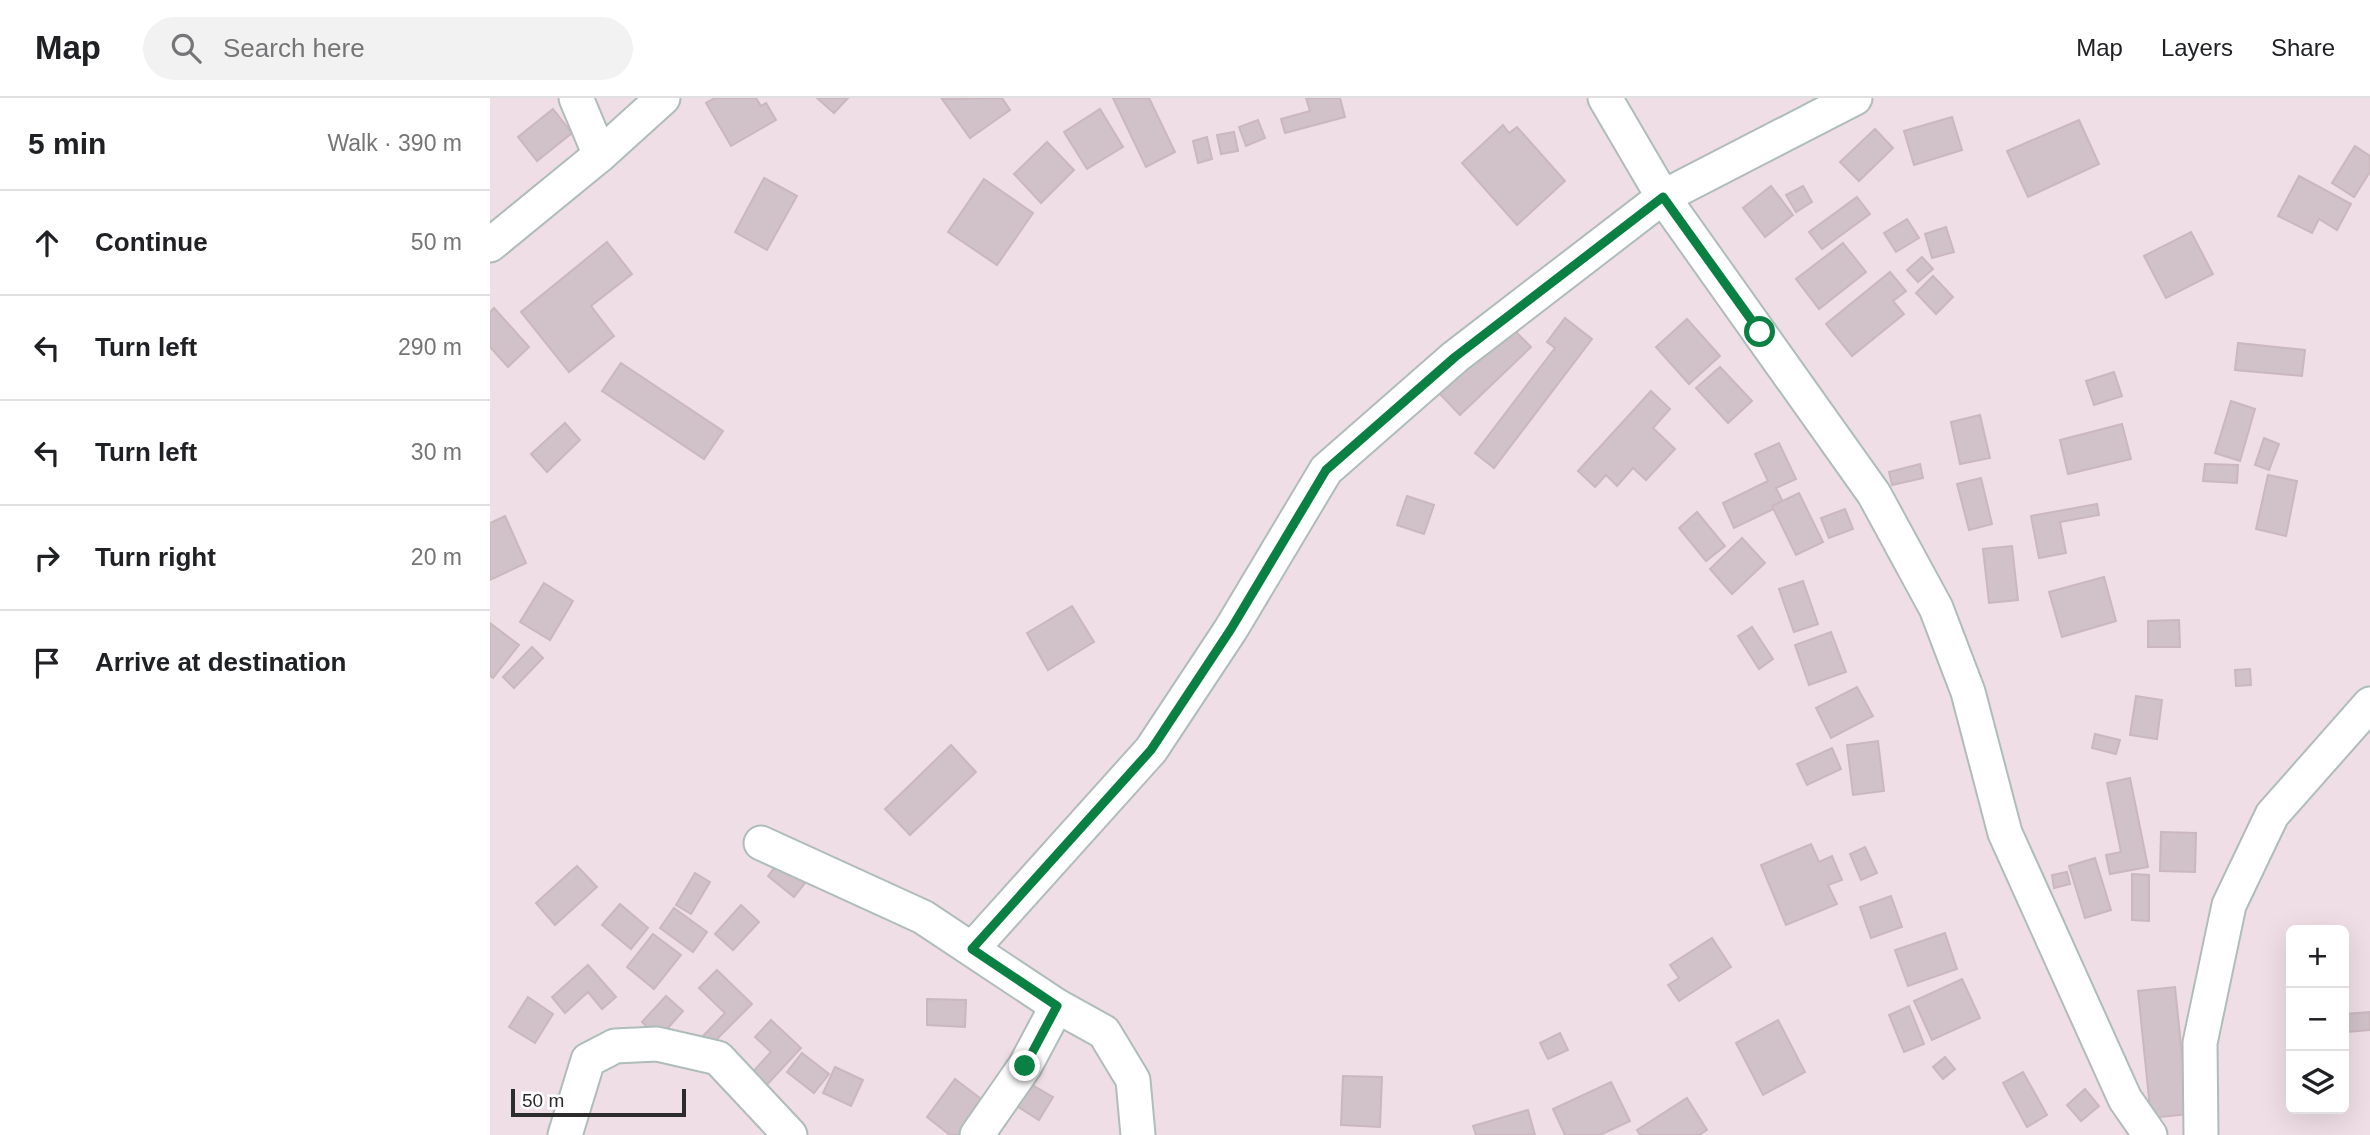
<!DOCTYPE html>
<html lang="en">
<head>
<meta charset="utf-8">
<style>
  :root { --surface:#fff; --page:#f2f2f2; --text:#202124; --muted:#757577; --line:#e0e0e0 }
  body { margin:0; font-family:Helvetica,sans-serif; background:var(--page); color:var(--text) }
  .controls { position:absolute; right:21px; bottom:21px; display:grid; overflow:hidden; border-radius:10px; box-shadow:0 7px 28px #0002 }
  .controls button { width:63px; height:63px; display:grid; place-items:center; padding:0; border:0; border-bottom:2px solid var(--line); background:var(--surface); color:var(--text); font:35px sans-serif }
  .scale { position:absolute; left:21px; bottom:18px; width:175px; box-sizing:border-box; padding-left:7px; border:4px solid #2c2c2c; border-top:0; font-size:19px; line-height:24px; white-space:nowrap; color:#2c2c2c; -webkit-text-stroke:5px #fff; paint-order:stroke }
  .stop { position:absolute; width:21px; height:21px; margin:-16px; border:5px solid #0b8043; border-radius:50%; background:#fff }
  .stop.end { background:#0b8043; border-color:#fff; box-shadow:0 2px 7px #0008 }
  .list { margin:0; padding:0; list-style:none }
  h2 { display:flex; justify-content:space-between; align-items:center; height:91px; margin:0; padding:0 28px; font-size:30px }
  h2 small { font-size:23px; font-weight:400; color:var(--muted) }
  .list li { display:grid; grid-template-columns:46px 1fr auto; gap:21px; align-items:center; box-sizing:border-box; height:105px; padding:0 28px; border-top:2px solid var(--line) }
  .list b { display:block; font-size:26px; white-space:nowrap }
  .list em { font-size:23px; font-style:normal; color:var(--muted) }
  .icon { flex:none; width:38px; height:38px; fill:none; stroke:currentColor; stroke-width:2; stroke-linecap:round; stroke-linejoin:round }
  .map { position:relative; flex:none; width:1880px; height:1037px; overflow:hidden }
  header { display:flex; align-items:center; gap:42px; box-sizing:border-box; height:98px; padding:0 35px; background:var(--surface); border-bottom:2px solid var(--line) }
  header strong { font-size:33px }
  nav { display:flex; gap:38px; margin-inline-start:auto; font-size:24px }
  .search { width:490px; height:63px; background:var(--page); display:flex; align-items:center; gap:18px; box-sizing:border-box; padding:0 24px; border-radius:38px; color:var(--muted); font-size:26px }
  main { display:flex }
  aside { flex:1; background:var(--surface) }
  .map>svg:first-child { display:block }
</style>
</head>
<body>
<header>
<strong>Map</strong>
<div class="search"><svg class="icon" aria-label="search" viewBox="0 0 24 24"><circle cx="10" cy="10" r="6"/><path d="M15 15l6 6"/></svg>Search here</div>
<nav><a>Map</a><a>Layers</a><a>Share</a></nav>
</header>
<main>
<aside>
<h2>5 min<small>Walk · 390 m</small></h2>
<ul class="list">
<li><svg class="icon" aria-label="ahead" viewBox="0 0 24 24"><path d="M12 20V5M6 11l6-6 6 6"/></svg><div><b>Continue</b></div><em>50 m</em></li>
<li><svg class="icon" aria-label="left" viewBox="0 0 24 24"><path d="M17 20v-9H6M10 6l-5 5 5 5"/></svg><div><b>Turn left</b></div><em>290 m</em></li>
<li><svg class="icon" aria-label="left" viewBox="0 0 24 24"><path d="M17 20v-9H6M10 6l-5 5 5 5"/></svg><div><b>Turn left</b></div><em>30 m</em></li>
<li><svg class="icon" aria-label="right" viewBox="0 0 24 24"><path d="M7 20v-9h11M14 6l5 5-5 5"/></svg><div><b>Turn right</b></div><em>20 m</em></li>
<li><svg class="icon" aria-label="arrive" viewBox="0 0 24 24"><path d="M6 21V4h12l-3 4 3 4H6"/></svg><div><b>Arrive at destination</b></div></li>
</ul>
</aside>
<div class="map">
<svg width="1880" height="1037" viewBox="0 0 1880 1037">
  <rect width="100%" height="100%" fill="#efdee5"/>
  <!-- building -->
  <g fill="#d0c2c8" stroke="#cbb7be" stroke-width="2">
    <polygon points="225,0 266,0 271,8 276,5 286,22 241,48 216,5"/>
    <polygon points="327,0 358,0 344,15"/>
    <polygon points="512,0 520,12 480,40 452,1"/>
    <polygon points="623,0 659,0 685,54 656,69"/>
    <polygon points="816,0 850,0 855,19 795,35 791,21 820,13"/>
    <polygon points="63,11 82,35 47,63 28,39"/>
    <polygon points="610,11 633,49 597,71 574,34"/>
    <polygon points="1462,19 1472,52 1424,67 1414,33"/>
    <polygon points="768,22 775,40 756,48 749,29"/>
    <polygon points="1589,22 1609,66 1538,99 1517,53"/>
    <polygon points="1013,27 1019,35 1027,29 1075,83 1027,127 972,65"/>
    <polygon points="1385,31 1403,50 1369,83 1350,64"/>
    <polygon points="744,34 748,53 731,56 727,37"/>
    <polygon points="717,39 722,61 708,65 703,43"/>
    <polygon points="557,44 584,72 551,105 524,76"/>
    <polygon points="1865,48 1880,58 1880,74 1864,99 1842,85"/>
    <polygon points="1809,78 1861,106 1847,132 1829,121 1822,135 1788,118"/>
    <polygon points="274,80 307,98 277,152 245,134"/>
    <polygon points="494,81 543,115 507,167 458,134"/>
    <polygon points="1281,88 1303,117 1275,139 1253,110"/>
    <polygon points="1313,88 1322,104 1306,114 1296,97"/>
    <polygon points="1367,99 1380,116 1332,151 1319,134"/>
    <polygon points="1417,121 1429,140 1406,154 1394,135"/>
    <polygon points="1456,129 1464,154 1442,160 1435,136"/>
    <polygon points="1701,134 1723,176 1676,200 1654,158"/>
    <polygon points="117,144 142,176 101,208 124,238 79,274 31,214"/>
    <polygon points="1353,145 1376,174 1329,211 1306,181"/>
    <polygon points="1432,159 1443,171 1428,184 1417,172"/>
    <polygon points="1400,174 1416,193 1403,203 1414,216 1362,258 1336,226"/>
    <polygon points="1443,178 1463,199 1446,216 1426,195"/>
    <polygon points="4,210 39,249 18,269 0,249 0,214"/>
    <polygon points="1075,220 1102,241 1004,370 985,355 1065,250 1057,244"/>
    <polygon points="1197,221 1230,258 1199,286 1166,249"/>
    <polygon points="1019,227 1041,249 970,317 949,295"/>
    <polygon points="1748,245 1815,252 1812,278 1745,272"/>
    <polygon points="131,265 233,333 214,361 112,293"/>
    <polygon points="1230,269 1262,303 1238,325 1206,290"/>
    <polygon points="1624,274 1632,298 1604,307 1596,283"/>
    <polygon points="1161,293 1180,311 1163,330 1185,351 1156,382 1143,370 1127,388 1116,377 1105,389 1088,373"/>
    <polygon points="1741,303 1765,311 1750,363 1725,355"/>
    <polygon points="1490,317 1500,360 1470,366 1461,324"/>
    <polygon points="75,325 90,342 57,374 41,356"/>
    <polygon points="1632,326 1641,361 1578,376 1570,342"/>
    <polygon points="1774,340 1789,346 1779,372 1765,367"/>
    <polygon points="1289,345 1306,381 1286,390 1294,406 1244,430 1233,405 1278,383 1265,356"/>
    <polygon points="1430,366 1433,380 1402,387 1399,374"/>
    <polygon points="1715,366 1748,367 1747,385 1713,383"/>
    <polygon points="1778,377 1807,383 1796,438 1766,431"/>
    <polygon points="1491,380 1502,426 1479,432 1467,386"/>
    <polygon points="1309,395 1333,444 1306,457 1282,408"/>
    <polygon points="917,398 944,407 934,436 907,427"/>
    <polygon points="1607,406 1609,417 1570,424 1576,455 1549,460 1541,418"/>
    <polygon points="1355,411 1363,431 1339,440 1331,420"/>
    <polygon points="1207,414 1235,448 1216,463 1189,430"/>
    <polygon points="15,418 36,465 0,482 0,425"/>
    <polygon points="1252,440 1275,465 1242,496 1220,471"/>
    <polygon points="1522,448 1528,502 1499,505 1493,451"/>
    <polygon points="1614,479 1626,523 1572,539 1559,494"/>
    <polygon points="1313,483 1328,526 1304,534 1289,491"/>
    <polygon points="54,485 83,503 60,542 30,524"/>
    <polygon points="582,508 604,544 558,572 537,535"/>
    <polygon points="1689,522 1690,549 1658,549 1658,523"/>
    <polygon points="0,525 29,547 3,580 0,578"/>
    <polygon points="1262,529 1283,561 1269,571 1248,538"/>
    <polygon points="1341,534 1356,574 1319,587 1305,547"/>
    <polygon points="42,549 53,560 24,590 13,579"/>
    <polygon points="1760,571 1761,587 1746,588 1745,572"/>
    <polygon points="1367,589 1383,618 1341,640 1326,610"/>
    <polygon points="1646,598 1672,602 1667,641 1640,637"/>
    <polygon points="1605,636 1630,642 1626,656 1602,650"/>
    <polygon points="1388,643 1394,693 1363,697 1357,647"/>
    <polygon points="461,647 486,674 420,737 395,711"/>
    <polygon points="1342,650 1351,671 1317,687 1307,666"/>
    <polygon points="1640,680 1658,769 1620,776 1616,757 1631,754 1617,685"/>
    <polygon points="1671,734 1706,735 1705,774 1670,773"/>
    <polygon points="1321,746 1329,764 1342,758 1352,782 1338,787 1347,806 1296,827 1271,767"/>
    <polygon points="1375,749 1387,775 1371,782 1360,756"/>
    <polygon points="293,759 319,780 304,799 278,778"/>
    <polygon points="1605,760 1621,812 1595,820 1579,768"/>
    <polygon points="87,768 107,789 65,827 46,805"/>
    <polygon points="1577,774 1580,786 1564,790 1562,777"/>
    <polygon points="205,775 220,784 201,816 186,807"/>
    <polygon points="1642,776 1659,777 1659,823 1642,822"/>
    <polygon points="1401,798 1412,829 1381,840 1370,809"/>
    <polygon points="130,806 158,830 141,851 112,827"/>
    <polygon points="251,807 269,824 243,852 225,836"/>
    <polygon points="184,810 217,834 203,854 170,830"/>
    <polygon points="1455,835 1467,871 1418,888 1405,852"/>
    <polygon points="163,836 191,857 164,891 137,869"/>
    <polygon points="1222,840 1241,869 1189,903 1178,887 1189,880 1180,867"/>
    <polygon points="98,867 126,899 112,911 98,894 75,915 62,899"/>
    <polygon points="227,872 262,906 222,946 213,938 235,915 209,890"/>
    <polygon points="1472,881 1490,920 1442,942 1424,903"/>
    <polygon points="1685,889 1698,1016 1661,1020 1648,893"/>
    <polygon points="176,898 193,913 169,940 152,924"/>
    <polygon points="38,899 63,916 45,945 19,929"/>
    <polygon points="437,901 476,902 475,929 437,927"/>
    <polygon points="1419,908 1434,946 1414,954 1399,917"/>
    <polygon points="1880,914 1880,932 1857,934 1856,916"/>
    <polygon points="281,922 311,950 273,991 259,978 281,954 265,939"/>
    <polygon points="1288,922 1315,974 1273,997 1246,945"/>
    <polygon points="1070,935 1078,952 1058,961 1050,945"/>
    <polygon points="312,955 339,976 324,995 297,974"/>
    <polygon points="1455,959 1465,971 1453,981 1443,969"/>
    <polygon points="345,969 373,982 361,1008 333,995"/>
    <polygon points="1533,974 1557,1017 1537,1029 1513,985"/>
    <polygon points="853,978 892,979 890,1029 851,1027"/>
    <polygon points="465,981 495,1004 470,1037 460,1037 437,1019"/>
    <polygon points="1121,984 1140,1023 1110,1037 1075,1037 1063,1011"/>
    <polygon points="539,985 563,999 549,1022 525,1007"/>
    <polygon points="1595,991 1609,1008 1591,1023 1577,1007"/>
    <polygon points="1197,1000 1217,1032 1209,1037 1150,1037 1147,1032"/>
    <polygon points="1038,1012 1045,1037 986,1037 983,1028"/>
  </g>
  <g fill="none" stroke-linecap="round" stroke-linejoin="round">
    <defs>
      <g id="minor">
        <polyline points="86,0 110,57"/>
        <polyline points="1115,0 1173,99 1384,396 1446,510 1478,594 1515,735 1635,1001 1660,1037"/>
        <polyline points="0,147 110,57 173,0"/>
        <polyline points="271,745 433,819 567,908 614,934 643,982 648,1037"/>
        <polyline points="482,851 661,652 741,531 836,372 965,259 1173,99 1365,0"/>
        <polyline points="75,1037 98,962 125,948 167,946 228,960 300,1037"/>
        <polyline points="487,1037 535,968 567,908"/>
        <polyline points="1711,1037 1710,945 1739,807 1782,717 1880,606"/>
      </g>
    </defs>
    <!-- minor casing -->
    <use href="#minor" stroke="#aebdba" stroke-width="37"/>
    <!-- minor -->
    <use href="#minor" stroke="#fff" stroke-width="33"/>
  </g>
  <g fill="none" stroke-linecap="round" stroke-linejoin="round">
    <!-- route -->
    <polyline stroke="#0b8043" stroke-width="9" points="535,968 567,908 482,851 661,652 741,531 836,372 965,259 1173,99 1270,234"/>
  </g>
</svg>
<div class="controls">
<button>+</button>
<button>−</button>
<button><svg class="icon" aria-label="layers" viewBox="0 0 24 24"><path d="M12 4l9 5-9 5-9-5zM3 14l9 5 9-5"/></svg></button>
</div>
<div class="scale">50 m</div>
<div class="stop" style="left:1270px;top:234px"></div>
<div class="stop end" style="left:535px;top:968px"></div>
</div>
</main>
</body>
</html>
